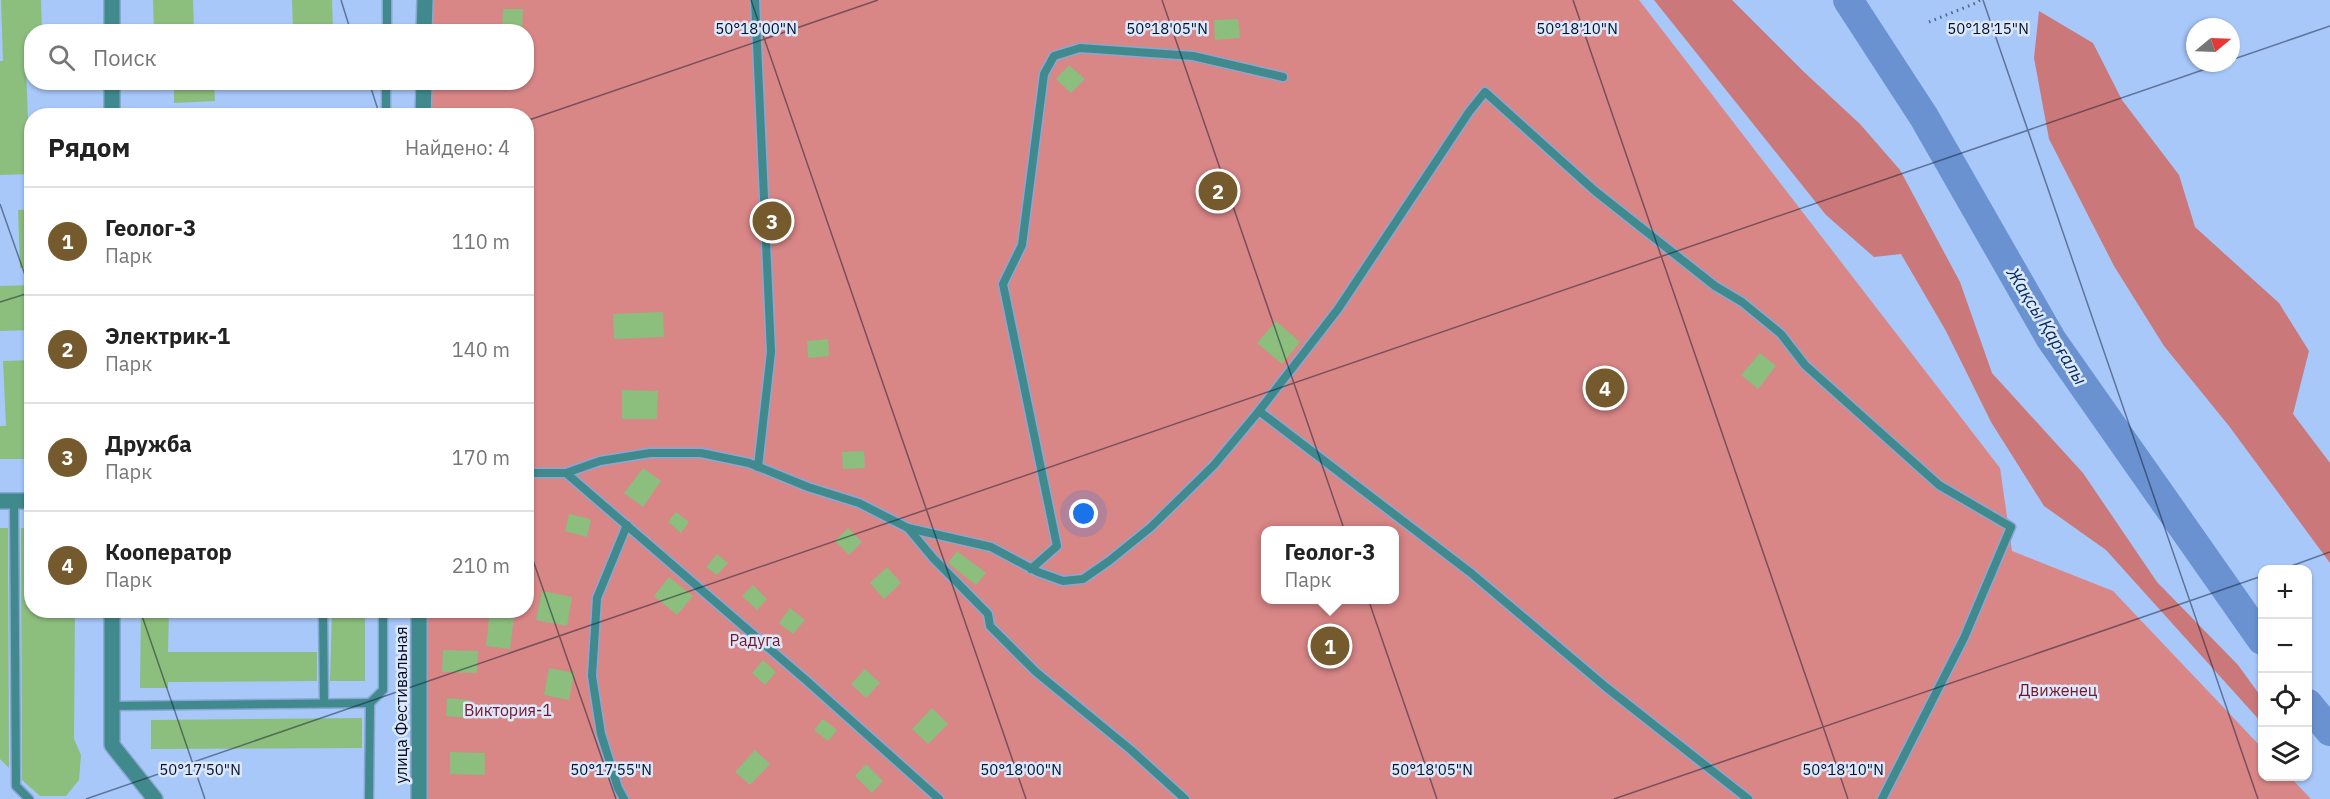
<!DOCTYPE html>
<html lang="ru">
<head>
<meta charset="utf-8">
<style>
  :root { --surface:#fff; --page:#f6f6f6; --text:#222; --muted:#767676; --line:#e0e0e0; --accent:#755a2d }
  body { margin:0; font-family:"IBM Plex Sans",sans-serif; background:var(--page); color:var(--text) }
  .controls { position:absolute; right:18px; bottom:18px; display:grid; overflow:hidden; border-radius:12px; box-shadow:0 2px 4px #0004 }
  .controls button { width:54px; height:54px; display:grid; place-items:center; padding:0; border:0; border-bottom:2px solid var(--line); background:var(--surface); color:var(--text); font:30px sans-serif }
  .compass { position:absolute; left:2186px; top:18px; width:54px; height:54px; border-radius:50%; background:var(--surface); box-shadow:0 2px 4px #0004; rotate:71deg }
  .you { position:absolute; left:1084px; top:514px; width:21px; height:21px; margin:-15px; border:4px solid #fff; border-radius:50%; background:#1a73e8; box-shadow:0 0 0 9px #1a73e833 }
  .badge { display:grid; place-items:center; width:39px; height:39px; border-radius:50%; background:var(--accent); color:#fff; font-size:20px; font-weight:700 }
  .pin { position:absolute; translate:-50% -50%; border:3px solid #fff; box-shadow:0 2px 6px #0006 }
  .popup { position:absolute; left:1261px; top:526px; width:138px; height:78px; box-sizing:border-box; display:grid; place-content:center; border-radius:12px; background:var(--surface); filter:drop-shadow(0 2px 4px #0005); font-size:20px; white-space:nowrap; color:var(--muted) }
  .popup b { font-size:22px; color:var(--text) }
  .popup::after { content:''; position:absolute; left:50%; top:100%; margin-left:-12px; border:12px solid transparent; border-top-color:var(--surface) }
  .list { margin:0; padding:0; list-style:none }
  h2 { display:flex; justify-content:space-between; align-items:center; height:78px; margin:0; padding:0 24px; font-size:26px }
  h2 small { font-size:20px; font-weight:400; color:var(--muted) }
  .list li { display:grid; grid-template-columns:39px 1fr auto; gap:18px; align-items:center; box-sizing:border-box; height:108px; padding:0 24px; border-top:2px solid var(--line) }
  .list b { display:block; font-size:22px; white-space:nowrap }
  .list p { margin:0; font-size:20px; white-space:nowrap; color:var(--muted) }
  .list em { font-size:20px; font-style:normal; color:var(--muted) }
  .icon { flex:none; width:33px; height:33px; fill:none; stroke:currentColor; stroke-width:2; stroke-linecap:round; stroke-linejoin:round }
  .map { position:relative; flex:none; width:2330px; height:799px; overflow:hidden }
  .search { position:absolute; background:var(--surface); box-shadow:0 2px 4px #0004; left:24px; top:24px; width:510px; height:66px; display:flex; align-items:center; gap:15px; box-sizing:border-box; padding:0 21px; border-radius:24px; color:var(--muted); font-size:22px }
  .panel { position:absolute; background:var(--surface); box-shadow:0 2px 4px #0004; left:24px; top:108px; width:510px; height:510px; border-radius:24px }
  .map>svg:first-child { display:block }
</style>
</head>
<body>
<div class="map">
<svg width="2330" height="799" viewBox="0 0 2330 799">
  <rect width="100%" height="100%" fill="#a8c8fa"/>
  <!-- green -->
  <path fill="#d98687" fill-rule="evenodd" d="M429,0h1210l361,468 12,83 101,40 149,157v28l28,1 21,22h-1891l-1,-188 107,-1v-494l-100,-1 1,-32 99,-1v-50l-98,-1zM1266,530h128v70h-128z"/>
  <!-- forest -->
  <g fill="#ca787a">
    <polygon points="1654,0 1732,0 1804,72 1860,124 1900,170 1960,282 1992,373 2083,473 2157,582 2238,665 2262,698 2262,723 2106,550 2044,506 1991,422 1946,331 1901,254 1874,257 1826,215"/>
    <polygon points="2039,11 2093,43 2122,100 2179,175 2195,227 2279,303 2309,351 2293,414 2330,463 2330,563 2229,426 2164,346 2114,266 2049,139 2034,58"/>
  </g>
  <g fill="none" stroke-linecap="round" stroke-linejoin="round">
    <!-- river -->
    <g stroke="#6b92d0" stroke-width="30">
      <polyline points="1848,0 1924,117 2051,339 2262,640"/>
      <polyline points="2308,704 2330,731"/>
    </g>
  </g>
  <!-- building -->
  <g fill="#8cbe7e">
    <polygon points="1,0 41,0 42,32 32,32 32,40 25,40 30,174 0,175 0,61 3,61"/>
    <polygon points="153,0 193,0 194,32 154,32"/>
    <polygon points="292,0 332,0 333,29 293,31"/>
    <polygon points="503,9 523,9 522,32 502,32"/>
    <polygon points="1238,19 1240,38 1215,40 1214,20"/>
    <polygon points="1069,65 1085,79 1071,93 1056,79"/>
    <polygon points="174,82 214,82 215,101 174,103"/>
    <polygon points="32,209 32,267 20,268 18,210"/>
    <polygon points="30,285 32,330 0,331 0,286"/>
    <polygon points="663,312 664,337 614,339 613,314"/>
    <polygon points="1276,321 1300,342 1282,364 1257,343"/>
    <polygon points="828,339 829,356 808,358 807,341"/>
    <polygon points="1760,353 1776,366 1758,389 1741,375"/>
    <polygon points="32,360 32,459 0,459 0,426 6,426 3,361"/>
    <polygon points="622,390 658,391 657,419 622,419"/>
    <polygon points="864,451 865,468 843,469 842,452"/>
    <polygon points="643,468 661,481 643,507 624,493"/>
    <polygon points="676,512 689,522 681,533 668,522"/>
    <polygon points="569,514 591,519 587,537 565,531"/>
    <polygon points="0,528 8,528 9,768 0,759"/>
    <polygon points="21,528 32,528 32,610 75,610 74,739 81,755 79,780 66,796 40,796 22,780"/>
    <polygon points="848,528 862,542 849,555 835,541"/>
    <polygon points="957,551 986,573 976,585 948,563"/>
    <polygon points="717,554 728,563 717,575 706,567"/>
    <polygon points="887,567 901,583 884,599 870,583"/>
    <polygon points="669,577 693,596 677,615 654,596"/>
    <polygon points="753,585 767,599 757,610 742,596"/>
    <polygon points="542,591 572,597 567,626 536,620"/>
    <polygon points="790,608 805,620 793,634 779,623"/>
    <polygon points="141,610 169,610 168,652 317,652 317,681 168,682 168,688 140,688"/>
    <polygon points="332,610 365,610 365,681 330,681"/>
    <polygon points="490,610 515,610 510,649 486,646"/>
    <polygon points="443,650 478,651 477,673 442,672"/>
    <polygon points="763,660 776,672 765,685 752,673"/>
    <polygon points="549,668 574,673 569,700 544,695"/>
    <polygon points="865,669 880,683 866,698 851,684"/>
    <polygon points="447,698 470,700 469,718 446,716"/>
    <polygon points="932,708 948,724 928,744 912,729"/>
    <polygon points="362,718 362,748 151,749 151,720"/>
    <polygon points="823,719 837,730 828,741 814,730"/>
    <polygon points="755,750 770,764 750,785 735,772"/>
    <polygon points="450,752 485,753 485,775 450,774"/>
    <polygon points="866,764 883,781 872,793 855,776"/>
  </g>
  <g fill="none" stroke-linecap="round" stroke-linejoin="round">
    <defs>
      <g id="service">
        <polyline points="755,0 771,352 758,467"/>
        <polyline points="387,32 387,0"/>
        <polyline points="386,116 386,82"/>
        <polyline points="1259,411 1471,573 1607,688 1748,799"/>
        <polyline points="526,473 566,473 807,681 939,799"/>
        <polyline points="566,473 600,461 650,453 701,453 749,463 808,487 859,503 908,528 991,547 1038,572 1063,581 1083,579 1109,561 1151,527 1214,465 1259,411 1338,309 1469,112 1485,92 1595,191 1715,286 1742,302 1781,334 1805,365 1939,485 2011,527 1964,638 1882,799"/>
        <polyline points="14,501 16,786 29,799"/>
        <polyline points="908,528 933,558 988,614 990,626 1036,672 1131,750 1185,799"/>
        <polyline points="1031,569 1057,546 1003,284 1022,245 1044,74 1054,56 1080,48 1193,56 1283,77"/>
        <polyline points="323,610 324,703"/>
        <polyline points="112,706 370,703"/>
        <polyline points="369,799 370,703 383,690 383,610"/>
        <polyline points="624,799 618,788 601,734 592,676 597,598 627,525"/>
      </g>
      <g id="minor">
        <polyline points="112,32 112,0"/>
        <polyline points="424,32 425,0"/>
        <polyline points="112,116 112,82"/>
        <polyline points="423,116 424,82"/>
        <polyline points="0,501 32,501"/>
        <polyline points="112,610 112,745 155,799"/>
        <polyline points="419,610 419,799"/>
      </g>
    </defs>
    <!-- service casing -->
    <use href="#service" stroke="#8aa7d4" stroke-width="11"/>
    <!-- minor casing -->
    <use href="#minor" stroke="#8aa7d4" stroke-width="18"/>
    <!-- path -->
    <polyline stroke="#51678a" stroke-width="3" stroke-dasharray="1.5 4.5" stroke-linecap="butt" points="1929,22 1976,3 1980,0"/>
    <!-- service -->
    <use href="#service" stroke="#408a8d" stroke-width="8"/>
    <!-- minor -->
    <use href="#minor" stroke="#408a8d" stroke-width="15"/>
  </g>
  <!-- ticks -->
  <path fill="none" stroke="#030f25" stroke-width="1.5" stroke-opacity="0.45" d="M341,0l10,32M751,0l275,799M1162,0l275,799M1573,0l275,799M1983,0l275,799M2231,60l99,-34M369,82l11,34M526,121l352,-121M0,204l32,91M0,302l32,-10M526,540l90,259M2280,570l50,-18M140,610l65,189M86,799l2137,-736M1614,799l648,-223"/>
  <g text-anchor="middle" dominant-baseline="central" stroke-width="5" stroke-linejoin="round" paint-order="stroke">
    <!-- park labels -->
    <g font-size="16" fill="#781524" stroke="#dce8fc">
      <text x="755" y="640">Радуга</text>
      <text x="2058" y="690">Движенец</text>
      <text x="508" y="710">Виктория-1</text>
    </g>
    <!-- street labels -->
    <g font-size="16" fill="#030f25" stroke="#dce8fc">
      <text transform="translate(401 705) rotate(-90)">улица Фестивальная</text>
    </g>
    <!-- water labels -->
    <g font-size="18" font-style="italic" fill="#062b62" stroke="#dce8fc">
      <text transform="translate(2047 326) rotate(58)">Жақсы Қарғалы</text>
    </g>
  </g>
  <g font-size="15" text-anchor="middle" fill="#030f25" stroke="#dce8fc" stroke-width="5" stroke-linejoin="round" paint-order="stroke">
    <text x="756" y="34">50°18'00"N</text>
    <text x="1167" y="34">50°18'05"N</text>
    <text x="1577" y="34">50°18'10"N</text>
    <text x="1988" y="34">50°18'15"N</text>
    <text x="200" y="775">50°17'50"N</text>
    <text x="611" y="775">50°17'55"N</text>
    <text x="1021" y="775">50°18'00"N</text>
    <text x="1432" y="775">50°18'05"N</text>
    <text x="1843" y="775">50°18'10"N</text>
  </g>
</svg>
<div class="controls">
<button>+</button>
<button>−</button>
<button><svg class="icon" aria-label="locate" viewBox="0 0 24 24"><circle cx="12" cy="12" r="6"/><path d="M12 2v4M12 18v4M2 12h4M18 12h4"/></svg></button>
<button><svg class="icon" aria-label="layers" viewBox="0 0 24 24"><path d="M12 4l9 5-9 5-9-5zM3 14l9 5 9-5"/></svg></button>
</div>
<svg class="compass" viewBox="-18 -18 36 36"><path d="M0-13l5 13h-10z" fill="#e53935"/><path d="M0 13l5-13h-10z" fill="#767676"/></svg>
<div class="you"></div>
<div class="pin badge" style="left:1330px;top:646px">1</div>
<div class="popup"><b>Геолог-3</b>Парк</div>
<div class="pin badge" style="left:1218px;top:191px">2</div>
<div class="pin badge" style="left:772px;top:221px">3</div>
<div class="pin badge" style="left:1605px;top:388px">4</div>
<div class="search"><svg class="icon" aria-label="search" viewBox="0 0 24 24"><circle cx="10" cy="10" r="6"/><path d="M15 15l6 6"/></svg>Поиск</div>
<section class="panel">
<h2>Рядом<small>Найдено: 4</small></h2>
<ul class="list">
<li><span class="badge">1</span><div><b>Геолог-3</b><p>Парк</p></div><em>110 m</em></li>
<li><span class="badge">2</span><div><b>Электрик-1</b><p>Парк</p></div><em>140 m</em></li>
<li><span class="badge">3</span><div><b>Дружба</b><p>Парк</p></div><em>170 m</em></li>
<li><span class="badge">4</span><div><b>Кооператор</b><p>Парк</p></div><em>210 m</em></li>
</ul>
</section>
</div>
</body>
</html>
